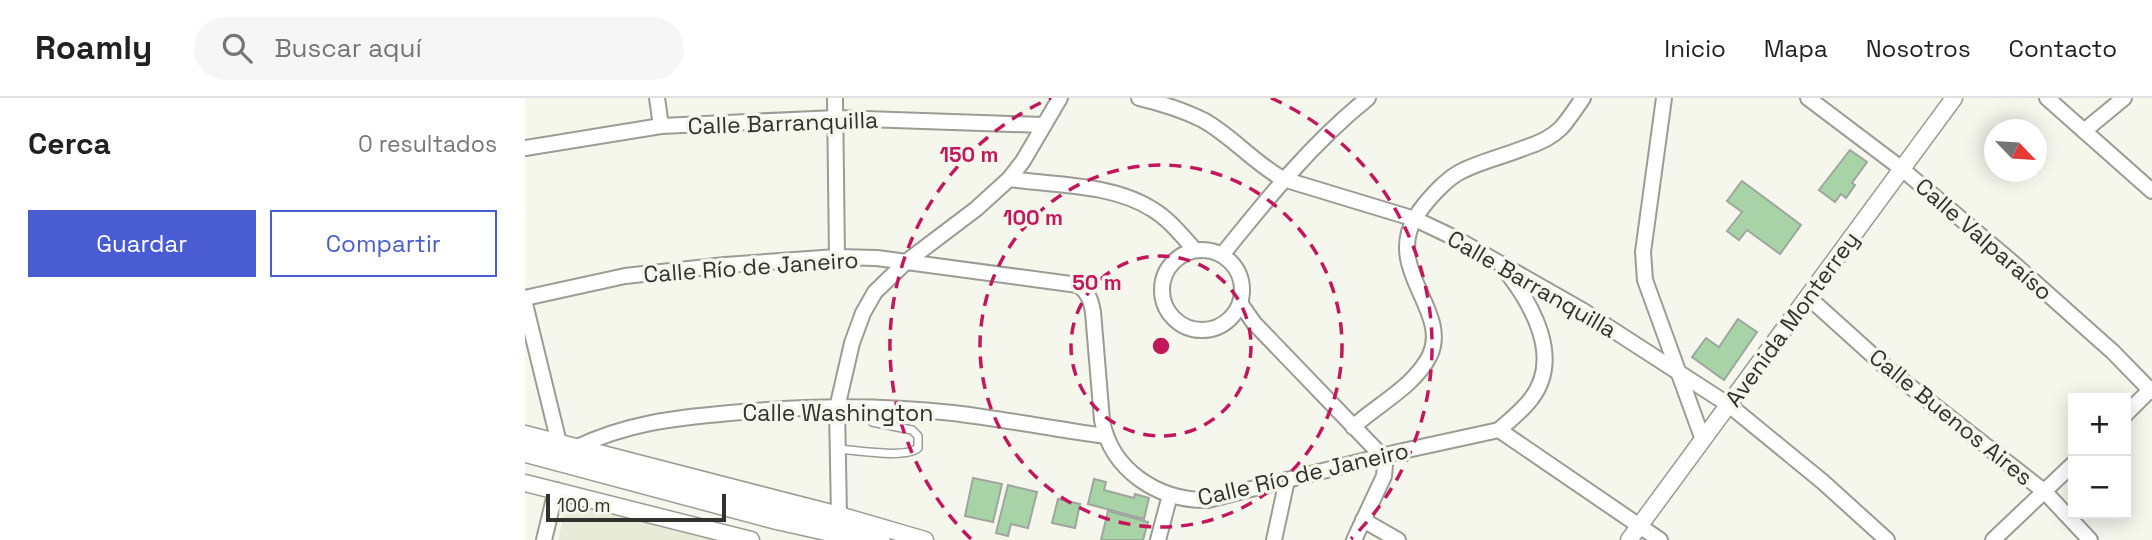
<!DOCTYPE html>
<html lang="es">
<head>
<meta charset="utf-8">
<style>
  :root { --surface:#fff; --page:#f6f6f6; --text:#202124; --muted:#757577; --line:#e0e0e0; --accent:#4a5cd1 }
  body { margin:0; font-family:"Space Grotesk",sans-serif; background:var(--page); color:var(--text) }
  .controls { position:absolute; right:21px; bottom:21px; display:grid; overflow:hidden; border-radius:0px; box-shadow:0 4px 18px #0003 }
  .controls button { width:63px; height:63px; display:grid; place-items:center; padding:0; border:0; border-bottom:2px solid var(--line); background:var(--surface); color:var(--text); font:35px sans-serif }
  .compass { position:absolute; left:1459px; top:21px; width:63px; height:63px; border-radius:50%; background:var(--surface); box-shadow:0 4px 18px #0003; rotate:115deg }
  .scale { position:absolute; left:21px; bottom:18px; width:180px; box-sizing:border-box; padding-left:7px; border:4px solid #31312d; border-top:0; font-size:19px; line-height:24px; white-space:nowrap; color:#31312d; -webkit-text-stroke:5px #f5f6ec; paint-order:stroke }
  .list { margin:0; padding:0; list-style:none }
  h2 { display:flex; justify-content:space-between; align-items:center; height:91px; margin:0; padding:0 28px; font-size:30px }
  h2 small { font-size:23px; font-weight:400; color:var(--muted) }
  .actions { display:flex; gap:14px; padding:21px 28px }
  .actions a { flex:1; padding:16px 0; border:2px solid var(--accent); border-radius:0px; text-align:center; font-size:24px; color:var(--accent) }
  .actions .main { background:var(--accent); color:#fff }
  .icon { flex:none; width:38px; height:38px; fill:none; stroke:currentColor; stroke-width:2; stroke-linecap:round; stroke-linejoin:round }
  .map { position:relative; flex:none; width:1627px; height:442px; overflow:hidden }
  header { display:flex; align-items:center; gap:42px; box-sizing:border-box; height:98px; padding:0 35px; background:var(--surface); border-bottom:2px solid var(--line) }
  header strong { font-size:33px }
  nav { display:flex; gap:38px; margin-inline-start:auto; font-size:24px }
  .search { width:490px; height:63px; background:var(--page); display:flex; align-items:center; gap:18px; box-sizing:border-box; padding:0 24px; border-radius:38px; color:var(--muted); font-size:26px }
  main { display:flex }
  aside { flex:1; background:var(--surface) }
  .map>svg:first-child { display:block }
</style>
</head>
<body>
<header>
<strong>Roamly</strong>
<div class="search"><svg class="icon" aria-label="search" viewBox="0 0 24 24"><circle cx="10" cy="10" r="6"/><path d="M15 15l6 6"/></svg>Buscar aquí</div>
<nav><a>Inicio</a><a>Mapa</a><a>Nosotros</a><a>Contacto</a></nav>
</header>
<main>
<aside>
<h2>Cerca<small>0 resultados</small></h2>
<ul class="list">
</ul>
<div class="actions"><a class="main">Guardar</a><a>Compartir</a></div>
</aside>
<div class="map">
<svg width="1627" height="442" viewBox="0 0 1627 442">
  <rect width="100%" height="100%" fill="#f5f6ec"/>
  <!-- built -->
  <polygon fill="#e9ebd9" points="43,402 198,442 33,442"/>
  <!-- building -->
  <g fill="#a7d3a6" stroke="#9fa69f" stroke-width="2">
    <polygon points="1325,52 1342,64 1327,85 1330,87 1321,100 1316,96 1310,104 1294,92"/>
    <polygon points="1217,83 1276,127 1255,156 1222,132 1214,142 1202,133 1217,114 1202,103"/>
    <polygon points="1213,221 1232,234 1199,282 1167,259 1181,240 1194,249"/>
    <polygon points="448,380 477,386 468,424 440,418"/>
    <polygon points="569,381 581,384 579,392 609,400 610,396 624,400 619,421 563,406"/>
    <polygon points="483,387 512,394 503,430 486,426 483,438 471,435"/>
    <polygon points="533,401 555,406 550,430 527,425"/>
    <polygon points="583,413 623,424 618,442 576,442"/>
  </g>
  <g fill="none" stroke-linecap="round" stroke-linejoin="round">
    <defs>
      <path id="service" d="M313,351c18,1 67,10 80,-1v-12l-6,-6 -40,-8 -6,-13"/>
      <g id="minor">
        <polyline points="132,0 136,28"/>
        <polyline points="310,0 312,159"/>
        <path d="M614,0c21,5 44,12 64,22 29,16 51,43 80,59l132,40 42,20 125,71 147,95 94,77 64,58"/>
        <polyline points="1139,0 1118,154 1120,182 1178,342"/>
        <polyline points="1283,0 1377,71 1488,165 1588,254 1627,294"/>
        <polyline points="1522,0 1627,93"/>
        <polyline points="1559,33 1599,0"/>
        <polyline points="0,50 136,28 311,20 517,27"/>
        <path d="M484,81c45,6 104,5 143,30 17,10 30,27 43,41"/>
        <circle cx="677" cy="192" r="40"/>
        <path d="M697,157c45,-56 90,-112 146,-157"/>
        <polyline points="1283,199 1364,272 1520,394 1565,442"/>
        <path d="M0,200l100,-22 100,-11 112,-8 40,1 201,27c10,7 13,15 15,27l9,108c9,50 56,81 106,80l190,-48 101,-22 161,110"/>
        <polyline points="715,205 729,225 857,358 860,367 859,378 829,442"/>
        <polyline points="0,206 34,345"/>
        <polyline points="1601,316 1627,290"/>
        <path d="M828,329c25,-23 62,-41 77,-72 20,-44 -45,-85 -15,-137 10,-16 32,-41 49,-48 19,-9 40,-14 60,-22 13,-4 27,-10 37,-20 8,-9 15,-20 22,-30"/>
        <path d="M974,332c11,-10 23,-19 32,-31 32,-41 1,-95 -26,-129"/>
        <path d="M50,350c52,-25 99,-30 155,-35 73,-7 149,-8 223,0 50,6 101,16 152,23"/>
        <polyline points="314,417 312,310 327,245 338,215 350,194 381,164 451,111 484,81 498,63 535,0"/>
        <polyline points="838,422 873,442"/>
        <polyline points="19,442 31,392"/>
        <polyline points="633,442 645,397"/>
        <polyline points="749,442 762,382"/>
        <polyline points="1468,442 1548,366"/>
      </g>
      <g id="tertiary">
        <polyline points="0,336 314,417 400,442"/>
        <polyline points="0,385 226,442"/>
        <polyline points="1104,442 1429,0"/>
      </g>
      <polyline id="trunk" points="0,352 250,419 353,442"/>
    </defs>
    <!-- service casing -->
    <use href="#service" stroke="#9b9c93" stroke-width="10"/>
    <!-- minor casing -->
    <use href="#minor" stroke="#9b9c93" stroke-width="18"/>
    <!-- tertiary casing -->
    <use href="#tertiary" stroke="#9b9c93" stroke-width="19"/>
    <!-- trunk casing -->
    <use href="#trunk" stroke="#9b9c93" stroke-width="26"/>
    <!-- service -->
    <use href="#service" stroke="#fff" stroke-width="7"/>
    <!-- minor -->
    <use href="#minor" stroke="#fff" stroke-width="14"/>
    <!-- tertiary -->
    <use href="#tertiary" stroke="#fff" stroke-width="16"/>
    <!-- trunk -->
    <use href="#trunk" stroke="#fff" stroke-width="23"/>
  </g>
  <!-- distance rings -->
  <g fill="none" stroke="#c2185b" stroke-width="3.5" stroke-dasharray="12 9">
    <circle cx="636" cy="248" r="90"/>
    <circle cx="636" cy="248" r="181"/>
    <path d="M446 441A271 271 0 0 1 526 0M746 0A271 271 0 0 1 826 441"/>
  </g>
  <g text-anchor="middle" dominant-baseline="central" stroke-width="7" stroke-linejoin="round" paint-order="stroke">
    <!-- street labels -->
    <g font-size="23" fill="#31312d" stroke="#f5f6ec">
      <text transform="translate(258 25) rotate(-2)">Calle Barranquilla</text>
      <text transform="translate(1459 141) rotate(41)">Calle Valparaíso</text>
      <text transform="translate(226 169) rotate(-4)">Calle Río de Janeiro</text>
      <text transform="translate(1007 186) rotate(30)">Calle Barranquilla</text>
      <text transform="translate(1267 221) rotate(-54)">Avenida Monterrey</text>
      <text x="313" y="315">Calle Washington</text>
      <text transform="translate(1426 319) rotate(39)">Calle Buenos Aires</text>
      <text transform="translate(778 376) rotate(-13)">Calle Río de Janeiro</text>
    </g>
  </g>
  <circle cx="636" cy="248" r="10" fill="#c2185b" stroke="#f5f6ec" stroke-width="3.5"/>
  <g font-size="21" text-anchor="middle" font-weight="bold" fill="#c2185b" stroke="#f5f6ec" stroke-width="7" stroke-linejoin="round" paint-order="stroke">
    <text x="444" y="64">150 m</text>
    <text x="508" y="127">100 m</text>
    <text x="572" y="192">50 m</text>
  </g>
</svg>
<div class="controls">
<button>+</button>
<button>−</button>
</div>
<svg class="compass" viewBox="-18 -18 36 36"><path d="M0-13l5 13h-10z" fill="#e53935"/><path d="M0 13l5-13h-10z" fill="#757577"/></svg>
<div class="scale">100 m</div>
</div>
</main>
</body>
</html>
